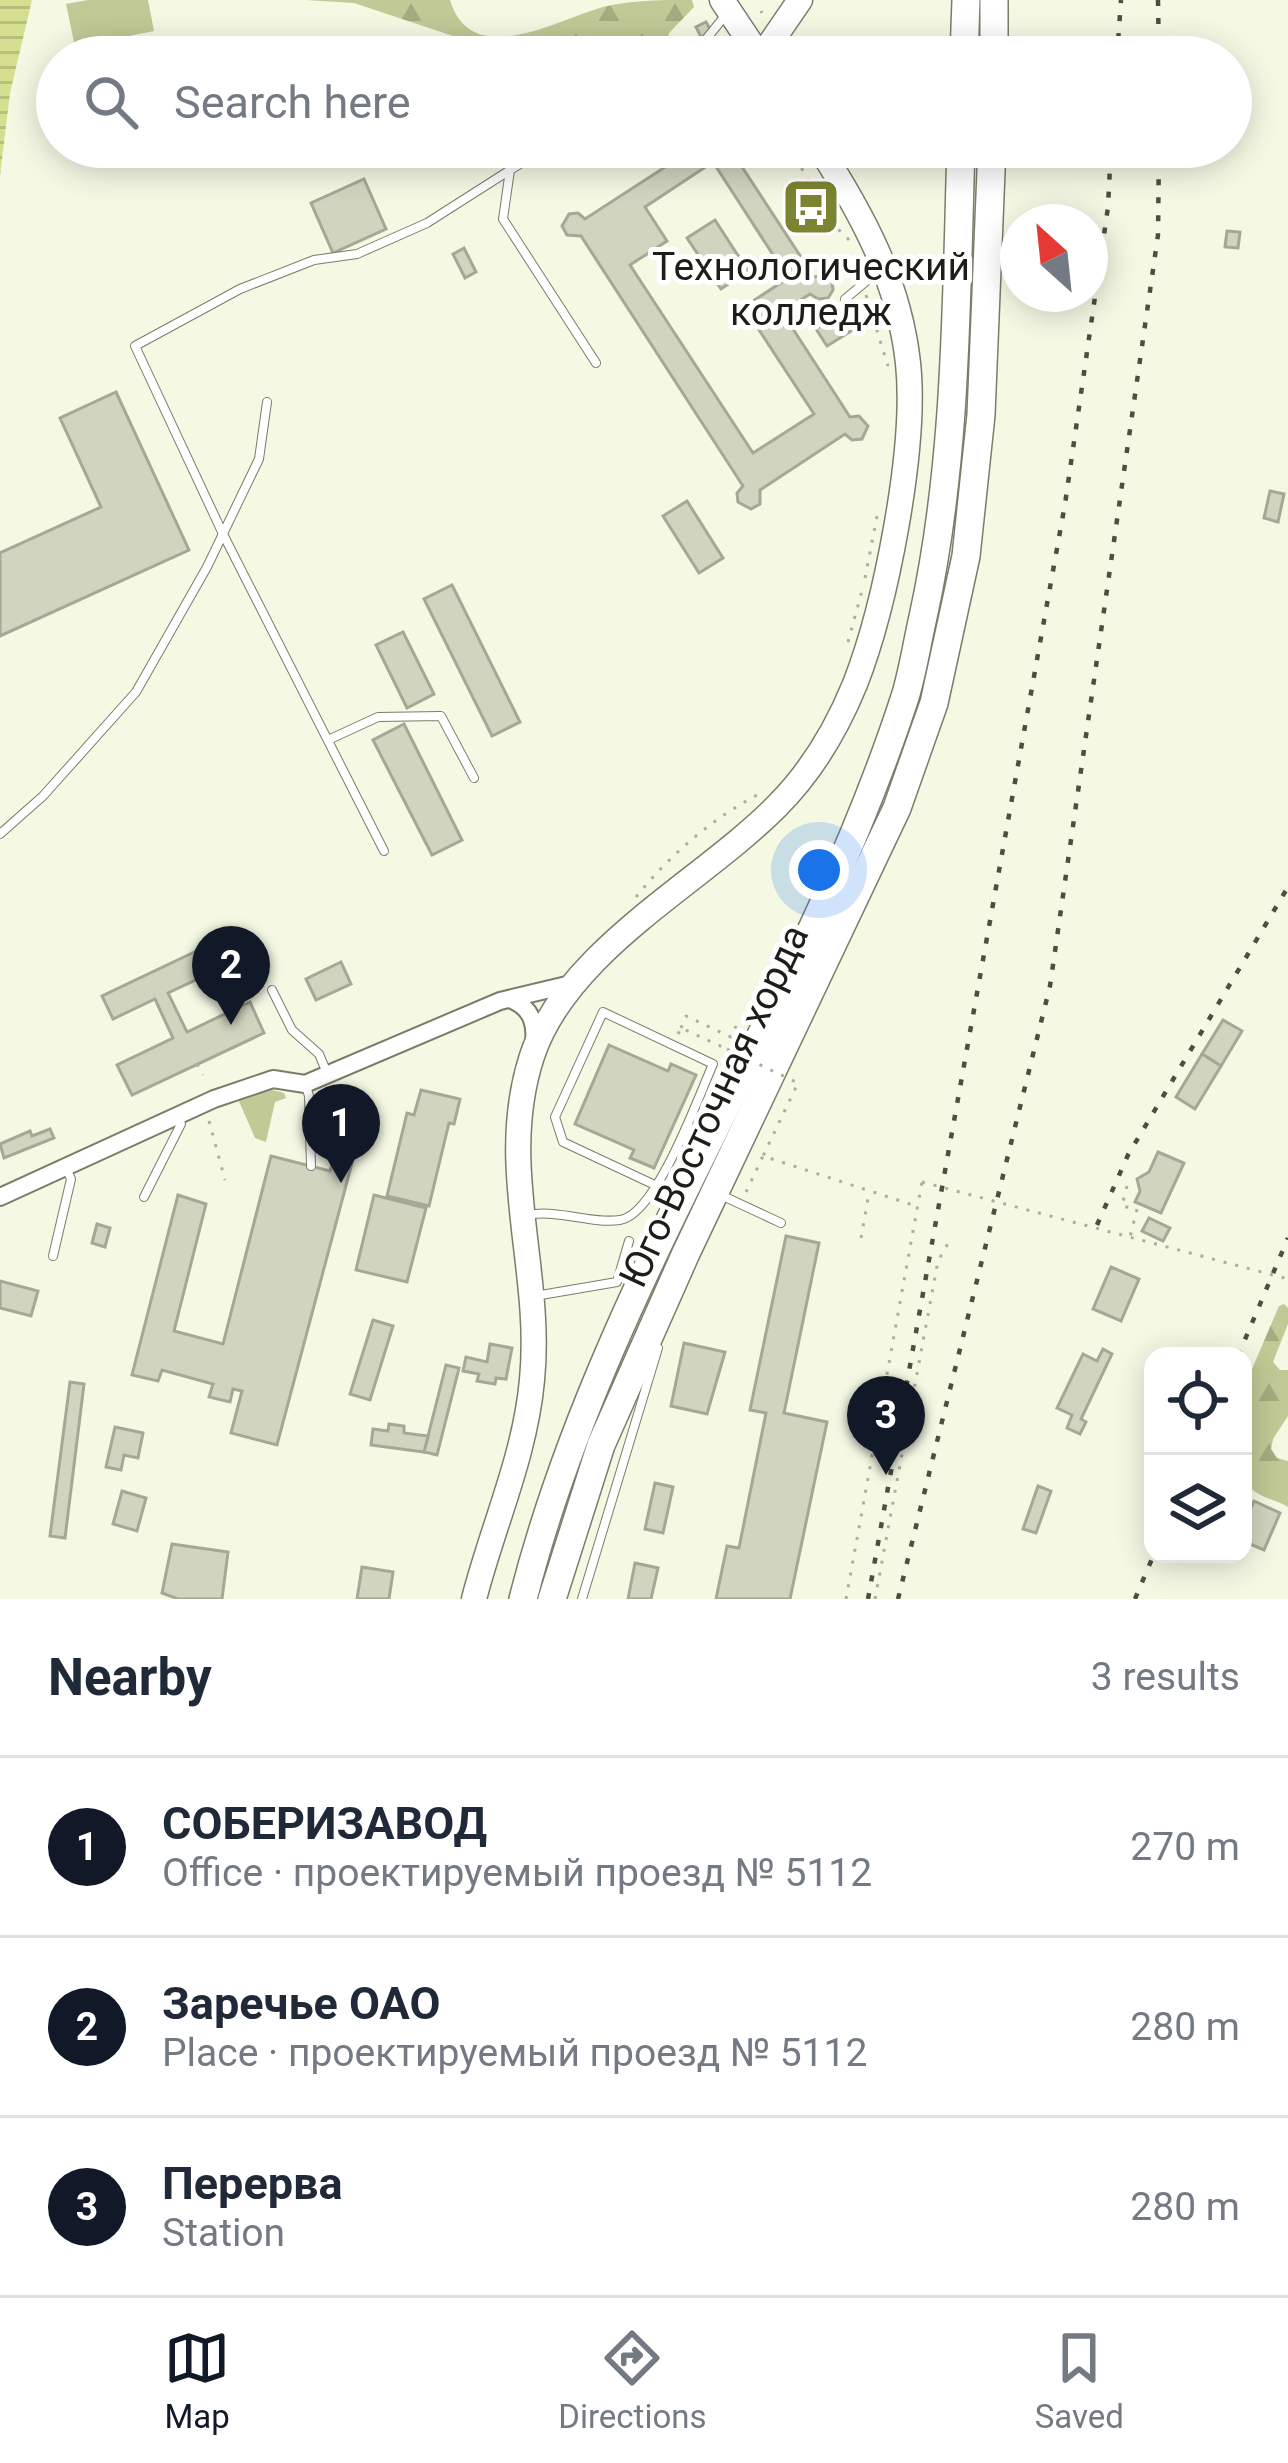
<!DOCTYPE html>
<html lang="en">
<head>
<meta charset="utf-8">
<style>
  :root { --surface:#fff; --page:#f6f6f7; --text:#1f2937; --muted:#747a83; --line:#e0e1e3; --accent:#111827 }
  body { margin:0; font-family:Roboto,sans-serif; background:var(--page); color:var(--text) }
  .controls { position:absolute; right:36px; bottom:36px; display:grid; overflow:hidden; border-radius:24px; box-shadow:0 6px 30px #0003 }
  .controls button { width:108px; height:108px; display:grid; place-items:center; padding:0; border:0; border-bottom:3px solid var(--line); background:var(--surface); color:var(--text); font:60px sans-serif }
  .compass { position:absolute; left:1000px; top:204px; width:108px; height:108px; border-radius:50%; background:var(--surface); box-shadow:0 6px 30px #0003; rotate:333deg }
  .you { position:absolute; left:819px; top:870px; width:42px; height:42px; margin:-30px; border:9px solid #fff; border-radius:50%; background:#1a73e8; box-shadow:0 0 0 18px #1a73e833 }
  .badge { display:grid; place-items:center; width:78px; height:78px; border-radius:50%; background:var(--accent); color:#fff; font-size:39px; font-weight:700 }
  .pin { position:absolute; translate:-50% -99px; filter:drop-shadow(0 3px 6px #0008) }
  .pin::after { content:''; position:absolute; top:63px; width:42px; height:36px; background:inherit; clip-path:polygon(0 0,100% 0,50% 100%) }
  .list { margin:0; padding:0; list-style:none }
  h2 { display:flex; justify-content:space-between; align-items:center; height:156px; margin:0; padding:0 48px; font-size:51px }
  h2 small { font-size:39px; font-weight:400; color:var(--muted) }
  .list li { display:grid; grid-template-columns:78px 1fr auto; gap:36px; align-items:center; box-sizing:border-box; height:180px; padding:0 48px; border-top:3px solid var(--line) }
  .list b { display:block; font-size:45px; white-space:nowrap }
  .list p { margin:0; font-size:39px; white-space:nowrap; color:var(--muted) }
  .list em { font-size:39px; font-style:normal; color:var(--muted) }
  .icon { flex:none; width:66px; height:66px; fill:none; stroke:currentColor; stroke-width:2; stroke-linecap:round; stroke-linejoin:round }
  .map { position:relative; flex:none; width:1288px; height:1599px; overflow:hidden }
  .search { position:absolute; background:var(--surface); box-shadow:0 6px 30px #0003; left:36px; right:36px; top:36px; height:132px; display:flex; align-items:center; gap:30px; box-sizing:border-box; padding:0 42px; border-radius:66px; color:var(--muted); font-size:45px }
  .sheet { height:696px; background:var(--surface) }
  nav { display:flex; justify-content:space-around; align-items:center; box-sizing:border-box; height:168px; border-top:3px solid var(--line); background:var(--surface); font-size:33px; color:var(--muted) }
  nav a { display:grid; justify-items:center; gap:6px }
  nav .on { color:var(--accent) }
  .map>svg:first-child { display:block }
</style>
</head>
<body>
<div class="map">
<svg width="1288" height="1599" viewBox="0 0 1288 1599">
  <defs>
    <pattern id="forest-firs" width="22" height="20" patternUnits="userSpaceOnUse" patternTransform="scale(3)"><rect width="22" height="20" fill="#c1c996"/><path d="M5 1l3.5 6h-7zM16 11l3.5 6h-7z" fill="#a5ac81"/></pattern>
    <pattern id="water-rules" width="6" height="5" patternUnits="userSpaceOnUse" patternTransform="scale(3)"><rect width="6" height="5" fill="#d4e090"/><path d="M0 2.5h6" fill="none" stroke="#b6c07b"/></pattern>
  </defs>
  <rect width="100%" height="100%" fill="#f5f9e4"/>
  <!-- green -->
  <g fill="#c1c996">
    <polygon points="88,0 148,0 154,31 75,47 66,4"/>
    <polygon points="269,1089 284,1093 286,1098 275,1102 266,1142 255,1138 238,1099"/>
  </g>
  <!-- forest -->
  <g fill="url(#forest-firs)">
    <path d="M306,0h144c22,73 111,17 157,6 28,-6 56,-6 85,-6l2,7 -25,26 -5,24 -154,-2 -156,-52z"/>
    <path d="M1284,1304l4,4v16l-15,38 7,8h8v46l-15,23 -2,10 6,9 11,3v46c-17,-10 -39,-10 -45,-33v-84l36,-84z"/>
  </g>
  <!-- water -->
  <polygon fill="url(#water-rules)" points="0,0 32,0 10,93 0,176"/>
  <!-- building -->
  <g fill="#d1d5c0" stroke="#a5a895" stroke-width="3" fill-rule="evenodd">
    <polygon points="706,22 719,45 706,57 688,57 704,43 696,27"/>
    <path d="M696,147h33l85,130 10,-2 8,5 1,10 -5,8 -10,1 -8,-5 -28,18 68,105 9,-1 9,10 -6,13 -10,1 -7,-6 -85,56v14l-9,5 -13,-7 -1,-9 6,-7 -162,-250 -14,-1 -5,-9 7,-12 9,-1 7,6zM713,162l75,116 -44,29 70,107 -61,39 -123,-188 37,-24 -22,-34z"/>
    <polygon points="364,179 386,229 333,253 311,203"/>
    <polygon points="715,220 748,271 721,289 687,238"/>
    <polygon points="1227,231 1240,232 1238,248 1225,247"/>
    <polygon points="464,248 476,272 465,278 453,254"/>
    <polygon points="844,310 856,328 827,346 816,329"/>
    <polygon points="116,392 189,550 0,636 0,553 101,507 60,418"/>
    <polygon points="1270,491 1284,494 1278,522 1264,518"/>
    <polygon points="687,501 723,558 699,573 663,516"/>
    <polygon points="452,585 520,722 492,736 424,599"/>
    <polygon points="403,632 434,694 407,708 376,645"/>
    <polygon points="404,724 462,840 432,855 373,740"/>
    <polygon points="207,946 217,970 168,993 187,1032 250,1002 264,1033 132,1095 117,1065 173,1038 155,999 113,1019 102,996"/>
    <polygon points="341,962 351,984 316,1000 306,979"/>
    <polygon points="1223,1020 1242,1031 1221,1066 1202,1054"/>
    <polygon points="609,1045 668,1071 671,1064 696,1075 654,1168 630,1158 634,1150 575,1124"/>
    <polygon points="1202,1054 1221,1066 1195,1109 1176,1097"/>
    <polygon points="421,1090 460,1099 454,1124 449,1123 429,1206 387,1196 407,1113 414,1115"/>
    <polygon points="50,1129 54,1138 4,1158 0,1144 30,1131 32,1136"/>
    <polygon points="1158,1152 1184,1163 1161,1213 1135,1202 1140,1191 1137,1179 1149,1172"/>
    <polygon points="271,1156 330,1171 334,1158 352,1163 277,1445 231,1433 242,1391 233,1389 230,1402 209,1397 213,1384 162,1370 158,1381 132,1375 178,1195 206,1204 174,1331 223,1344"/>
    <polygon points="374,1195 426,1208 407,1282 356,1270"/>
    <polygon points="1149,1218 1170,1228 1163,1241 1142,1231"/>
    <polygon points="97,1224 110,1228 105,1247 92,1243"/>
    <polygon points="786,1236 819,1243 784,1413 827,1422 790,1599 716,1599 727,1546 739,1548 766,1413 750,1410"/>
    <polygon points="1111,1267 1139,1279 1121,1321 1093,1309"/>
    <polygon points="0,1281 38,1291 31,1316 0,1308"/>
    <polygon points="373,1320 393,1326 370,1400 350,1394"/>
    <polygon points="684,1343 725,1352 707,1414 671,1406"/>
    <polygon points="490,1344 512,1348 506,1379 496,1378 495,1384 477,1381 479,1374 463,1371 466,1357 487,1362"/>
    <polygon points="1103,1349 1112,1354 1081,1419 1086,1422 1080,1434 1067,1428 1072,1415 1057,1408 1083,1354 1097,1361"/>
    <polygon points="446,1365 459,1368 437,1455 424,1452"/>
    <polygon points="70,1382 84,1384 65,1538 50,1536"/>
    <polygon points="389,1424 404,1426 404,1433 428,1436 424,1452 371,1445 373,1429 388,1431"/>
    <polygon points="115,1427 143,1433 138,1458 124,1455 121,1470 106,1467"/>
    <polygon points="655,1483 673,1487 663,1533 645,1529"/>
    <polygon points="1038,1486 1051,1491 1036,1533 1023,1529"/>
    <polygon points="122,1491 146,1498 137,1531 113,1524"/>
    <polygon points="1254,1501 1280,1513 1264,1550 1243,1541 1243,1527"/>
    <polygon points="172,1544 228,1552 222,1599 178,1599 162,1593"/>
    <polygon points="635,1563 658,1568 651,1599 628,1599"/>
    <polygon points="362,1567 393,1572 389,1599 357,1599"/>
  </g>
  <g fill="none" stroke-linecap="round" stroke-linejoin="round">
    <defs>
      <g id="service">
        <polyline points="702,57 699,48 728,12"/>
        <polyline points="548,147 510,170 503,219 596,363"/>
        <polyline points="845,299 881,269"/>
        <polyline points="328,740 378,717 441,716 474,778"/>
        <polyline points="0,834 43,796 136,692 207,567 259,459 267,402"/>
        <polyline points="384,851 223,534 135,346 240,289 314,260 357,254 427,223 510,170"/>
        <polyline points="272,990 292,1030 319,1054 327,1073"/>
        <polyline points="306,1086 309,1096 311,1166"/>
        <polyline points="723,1196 781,1223"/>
        <polyline points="144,1197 181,1124 179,1118"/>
        <path d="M528,1215c31,-6 61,9 92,5 36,-5 78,-122 93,-156l-110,-52 -48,105 8,25 94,44"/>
        <polyline points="53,1256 71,1179 67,1170"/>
        <polyline points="535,1296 617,1282 629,1241"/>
        <polyline points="582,1599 658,1348"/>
      </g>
      <g id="minor">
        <path d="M510,999c22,9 26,24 24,47"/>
        <polyline points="0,1197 214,1099 273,1079 305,1084 500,1001 571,984"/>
      </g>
      <g id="secondary">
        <polyline points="722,0 760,57"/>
        <polyline points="761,57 800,0"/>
        <path d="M474,1599c19,-74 51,-142 58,-219 11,-111 -36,-214 0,-324 35,-106 169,-173 245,-250 34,-34 60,-78 78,-122 31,-79 62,-237 53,-321 -9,-82 -46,-149 -89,-216"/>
      </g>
      <g id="primary">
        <polyline points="964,57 966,0"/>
        <polyline points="994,57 994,0"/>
        <path d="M523,1599c81,-318 281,-591 382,-902 8,-26 12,-54 18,-80 34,-154 33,-313 38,-470"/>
        <polyline points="552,1599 601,1445 686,1253 897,808 934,703 966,556 981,415 992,147"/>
      </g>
    </defs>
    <!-- service casing -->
    <use href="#service" stroke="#797d6a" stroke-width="10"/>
    <!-- minor casing -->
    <use href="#minor" stroke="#797d6a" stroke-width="20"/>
    <!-- secondary casing -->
    <use href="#secondary" stroke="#797d6a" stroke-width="27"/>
    <!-- primary casing -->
    <use href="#primary" stroke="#797d6a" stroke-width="30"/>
    <!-- path -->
    <g stroke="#acaf9e" stroke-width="3" stroke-dasharray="3 9" stroke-linecap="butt">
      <polyline points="761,11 762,13"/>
      <polyline points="723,39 733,57"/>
      <polyline points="790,147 831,222 850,241"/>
      <polyline points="866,295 888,366"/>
      <polyline points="865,578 878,511"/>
      <polyline points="848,642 863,587"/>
      <path d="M636,897c34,-42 76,-79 125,-104"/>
      <polyline points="681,1028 686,1016 731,1037 736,1026"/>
      <polyline points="678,1034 681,1028 727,1049"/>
      <polyline points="197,1064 203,1075"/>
      <polyline points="209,1121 225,1180"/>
      <polyline points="1127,1186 1122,1206 1137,1209 1130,1237"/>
      <polyline points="746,1192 763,1156 916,1206"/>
      <polyline points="861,1238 869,1193"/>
      <polyline points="846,1599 922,1182"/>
      <polyline points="875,1599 938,1261 950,1240"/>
    </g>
    <!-- service -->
    <use href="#service" stroke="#fff" stroke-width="8"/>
    <!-- minor -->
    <use href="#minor" stroke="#fff" stroke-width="16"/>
    <!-- secondary -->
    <use href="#secondary" stroke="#fff" stroke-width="24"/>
    <!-- primary -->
    <use href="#primary" stroke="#fff" stroke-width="27"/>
    <!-- rail -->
    <g stroke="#4c4e44" stroke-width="4.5" stroke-dasharray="6 12" stroke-linecap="butt">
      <polyline points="1158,0 1159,57"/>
      <polyline points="1117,57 1121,0"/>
      <polyline points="1097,1225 1128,1155 1288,887"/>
      <polyline points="1238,1356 1288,1238"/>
      <polyline points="868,1599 1065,504 1108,207 1111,147"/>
      <polyline points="898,1599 1050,986 1158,235 1159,147"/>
      <polyline points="1135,1599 1154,1554"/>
    </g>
    <!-- path-bridge -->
    <g stroke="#acaf9e" stroke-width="3" stroke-dasharray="3 9" stroke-linecap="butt">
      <polyline points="727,1049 798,1083 763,1156"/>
      <polyline points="922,1182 1288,1279"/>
    </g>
  </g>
  <!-- icons -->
  <defs>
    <symbol id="bus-square" viewBox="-11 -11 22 22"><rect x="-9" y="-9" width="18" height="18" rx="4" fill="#7b8431" stroke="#fff"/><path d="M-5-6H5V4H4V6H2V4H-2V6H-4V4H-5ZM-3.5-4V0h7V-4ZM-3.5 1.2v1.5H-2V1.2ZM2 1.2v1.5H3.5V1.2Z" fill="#fff"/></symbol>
  </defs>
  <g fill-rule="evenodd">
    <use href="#bus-square" x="778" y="174" width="66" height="66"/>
  </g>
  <g text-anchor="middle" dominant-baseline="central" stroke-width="10" stroke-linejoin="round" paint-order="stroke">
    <!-- poi labels -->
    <g font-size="39" fill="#1d1e17" stroke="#fff">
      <text x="811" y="267">Технологический<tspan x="811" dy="45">колледж</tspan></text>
    </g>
    <!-- street labels -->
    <g font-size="39" fill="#1d1e17" stroke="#fff">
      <text transform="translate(714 1106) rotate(-65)">Юго-Восточная хорда</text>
    </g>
  </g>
</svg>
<div class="controls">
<button><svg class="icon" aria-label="locate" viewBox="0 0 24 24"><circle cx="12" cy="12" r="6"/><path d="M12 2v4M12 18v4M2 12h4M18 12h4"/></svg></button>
<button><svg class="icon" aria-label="layers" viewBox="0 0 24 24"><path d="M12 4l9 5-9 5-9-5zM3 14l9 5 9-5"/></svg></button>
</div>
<svg class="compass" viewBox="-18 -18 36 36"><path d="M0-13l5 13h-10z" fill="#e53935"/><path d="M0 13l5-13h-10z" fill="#747a83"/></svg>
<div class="you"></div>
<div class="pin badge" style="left:341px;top:1183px">1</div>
<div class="pin badge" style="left:231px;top:1025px">2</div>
<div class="pin badge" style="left:886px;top:1475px">3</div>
<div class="search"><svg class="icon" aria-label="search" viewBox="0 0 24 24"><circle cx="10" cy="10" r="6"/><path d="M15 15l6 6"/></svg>Search here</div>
</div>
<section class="sheet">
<h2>Nearby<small>3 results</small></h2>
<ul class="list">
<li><span class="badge">1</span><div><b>СОБЕРИЗАВОД</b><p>Office · проектируемый проезд № 5112</p></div><em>270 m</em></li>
<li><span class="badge">2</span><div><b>Заречье ОАО</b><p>Place · проектируемый проезд № 5112</p></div><em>280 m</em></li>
<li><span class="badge">3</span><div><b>Перерва</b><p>Station</p></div><em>280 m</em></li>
</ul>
</section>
<nav>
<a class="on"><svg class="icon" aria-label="map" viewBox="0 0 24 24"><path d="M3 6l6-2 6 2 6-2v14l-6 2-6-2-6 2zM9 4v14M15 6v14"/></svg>Map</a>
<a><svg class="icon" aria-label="directions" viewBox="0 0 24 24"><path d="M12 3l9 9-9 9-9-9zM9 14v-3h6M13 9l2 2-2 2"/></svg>Directions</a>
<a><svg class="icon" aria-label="saved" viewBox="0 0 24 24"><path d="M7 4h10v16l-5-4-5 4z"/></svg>Saved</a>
</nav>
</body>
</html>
